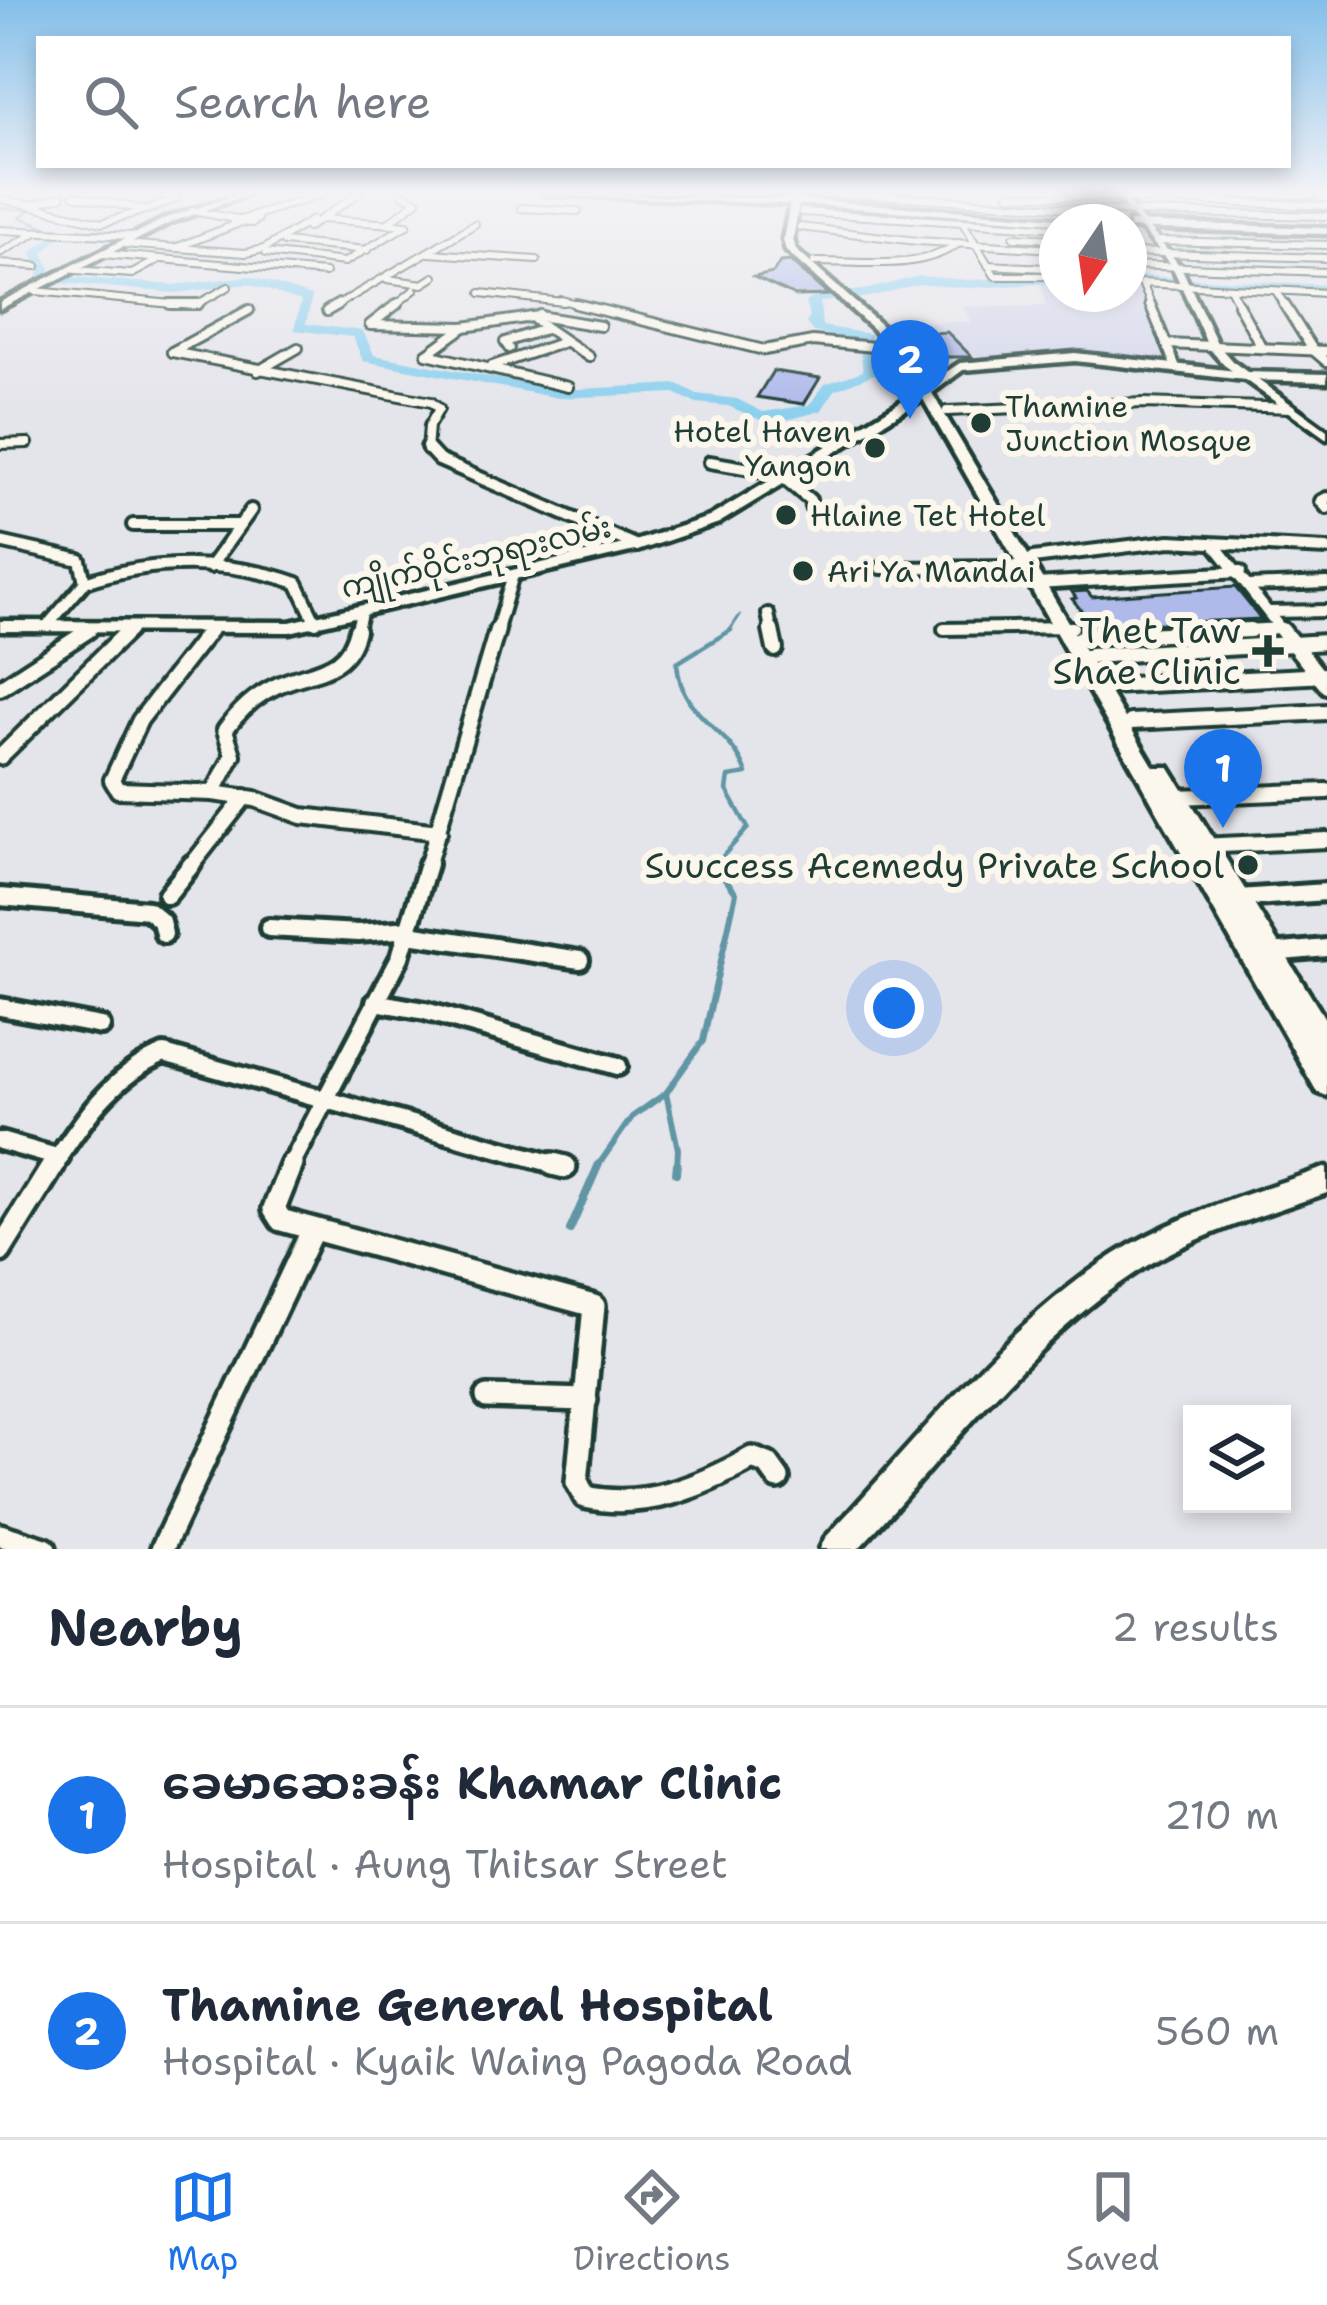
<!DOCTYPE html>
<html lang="en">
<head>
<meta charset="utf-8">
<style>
  :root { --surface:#fff; --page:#f2f2f3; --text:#1f2937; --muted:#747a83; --line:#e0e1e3; --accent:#1a73e8 }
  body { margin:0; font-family:"Shantell Sans","Noto Sans Myanmar",sans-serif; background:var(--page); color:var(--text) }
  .controls { position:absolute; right:36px; bottom:36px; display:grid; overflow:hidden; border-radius:0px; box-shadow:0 6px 18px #0003 }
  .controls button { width:108px; height:108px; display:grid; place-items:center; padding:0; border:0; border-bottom:3px solid var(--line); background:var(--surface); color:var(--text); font:60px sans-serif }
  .compass { position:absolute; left:1039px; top:204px; width:108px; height:108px; border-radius:50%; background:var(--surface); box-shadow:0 6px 18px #0003; rotate:193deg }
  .you { position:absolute; left:894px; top:1008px; width:42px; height:42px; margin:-30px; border:9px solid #fff; border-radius:50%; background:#1a73e8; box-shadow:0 0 0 18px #1a73e833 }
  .badge { display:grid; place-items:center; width:78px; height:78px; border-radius:50%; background:var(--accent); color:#fff; font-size:39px; font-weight:700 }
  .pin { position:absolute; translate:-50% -99px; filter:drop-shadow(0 3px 6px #0008) }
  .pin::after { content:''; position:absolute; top:63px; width:42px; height:36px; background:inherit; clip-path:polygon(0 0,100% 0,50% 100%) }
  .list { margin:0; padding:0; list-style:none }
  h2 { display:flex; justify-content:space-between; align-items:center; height:156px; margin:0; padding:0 48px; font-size:51px }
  h2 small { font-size:39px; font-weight:400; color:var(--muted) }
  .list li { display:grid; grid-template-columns:78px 1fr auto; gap:36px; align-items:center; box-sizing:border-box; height:216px; padding:0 48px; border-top:3px solid var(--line) }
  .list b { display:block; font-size:45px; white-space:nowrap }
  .list p { margin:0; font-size:39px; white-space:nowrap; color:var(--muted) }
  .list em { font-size:39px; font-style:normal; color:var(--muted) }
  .icon { flex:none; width:66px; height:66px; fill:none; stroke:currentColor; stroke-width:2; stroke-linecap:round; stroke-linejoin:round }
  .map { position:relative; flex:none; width:1327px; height:1549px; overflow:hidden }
  .search { position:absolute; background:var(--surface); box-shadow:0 6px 18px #0003; left:36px; right:36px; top:36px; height:132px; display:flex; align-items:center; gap:30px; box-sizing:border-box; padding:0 42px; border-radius:0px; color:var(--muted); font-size:45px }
  .sheet { height:588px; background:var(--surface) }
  nav { display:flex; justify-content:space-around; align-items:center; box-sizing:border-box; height:168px; border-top:3px solid var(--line); background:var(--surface); font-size:33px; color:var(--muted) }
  nav a { display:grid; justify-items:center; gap:6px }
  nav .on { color:var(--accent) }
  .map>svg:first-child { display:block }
</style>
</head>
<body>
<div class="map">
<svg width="1327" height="1549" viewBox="0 0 1327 1549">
  <rect width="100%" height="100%" fill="#e4e4eb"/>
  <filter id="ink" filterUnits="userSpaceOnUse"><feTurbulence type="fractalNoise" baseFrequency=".00833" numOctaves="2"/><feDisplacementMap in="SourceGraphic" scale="24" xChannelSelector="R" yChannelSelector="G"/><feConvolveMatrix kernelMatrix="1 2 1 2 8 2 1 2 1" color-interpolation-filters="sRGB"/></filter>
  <g filter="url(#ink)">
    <!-- built -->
    <polygon fill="#d4d7eb" points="1057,280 1057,294 1129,294 1129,281 1137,281 1169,362 1071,350 934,361 900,322 972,322 963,307 1045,306 1042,281"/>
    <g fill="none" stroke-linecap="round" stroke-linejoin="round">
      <!-- stream-far3 -->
      <g stroke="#6195a4" stroke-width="3">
        <polyline points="0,208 30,210 20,217 53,230"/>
        <polyline points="728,633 740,615"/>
      </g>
      <!-- stream-far2 -->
      <path stroke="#6195a4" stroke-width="4.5" d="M721,867l2,-11 25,-28 -21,-38 2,-13 18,-3c-17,-49 -66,-53 -70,-111l54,-33"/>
      <!-- stream-far1 -->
      <g stroke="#6195a4" stroke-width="6">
        <polyline points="597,1167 632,1117 666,1093"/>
        <polyline points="677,1167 678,1149 666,1093 703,1041 736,893 720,872 722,864"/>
      </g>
      <!-- stream -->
      <g stroke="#6195a4" stroke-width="8">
        <polyline points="676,1173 677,1164"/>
        <polyline points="570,1230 599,1164"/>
      </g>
      <!-- river -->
      <g fill="#8dd0ee" fill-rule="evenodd">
        <polygon points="58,231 63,234 43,253 51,269 49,275 174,285 249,276 312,296 306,324 363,331 374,355 559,390 678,384 697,394 737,399 763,412 809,405 825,384 863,371 859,340 813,332 806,323 810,317 805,302 817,295 869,289 919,276 968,280 1057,275 1057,283 968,288 919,284 869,297 820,302 822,326 870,334 877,373 835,390 821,411 791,419 763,421 728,406 696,403 674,393 559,398 363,361 353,337 294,330 301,301 248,284 174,293 38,281 39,269 31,252"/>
        <polygon points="1129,275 1327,285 1327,293 1129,283"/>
      </g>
    </g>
    <!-- building -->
    <g fill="#afb9ea" stroke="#1f3d34" stroke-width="3">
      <polygon points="790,261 828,295 795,296 754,277 773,273 780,262"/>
      <polygon points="947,332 972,357 935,357 915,334"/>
      <polygon points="773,371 820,378 804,404 757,397"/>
      <polygon points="1235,587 1261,619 1094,626 1072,599 1076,598 1072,592 1087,591 1092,597"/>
    </g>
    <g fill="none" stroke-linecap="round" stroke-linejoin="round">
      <defs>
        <g id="street-far5">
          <polyline points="860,194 1132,212 1327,216"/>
          <polyline points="1009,194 1327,206"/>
          <polyline points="1196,194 1313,195"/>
          <polyline points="74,195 144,210"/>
          <polyline points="62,196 30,205 102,223 142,211"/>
          <polyline points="0,199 30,205"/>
          <polyline points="521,208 578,211"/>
          <polyline points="148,210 177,198 160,194"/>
          <polyline points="192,211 237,219"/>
          <polyline points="802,212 1057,228"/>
          <polyline points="254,217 258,219 253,223 234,222 323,194"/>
          <polyline points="323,219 407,225"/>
          <polyline points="963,223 995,276 1057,276"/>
          <polyline points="387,224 417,201 402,194"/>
          <polyline points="800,227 917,241 1057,249"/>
          <polyline points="307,228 358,194"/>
          <polyline points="0,230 133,236"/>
          <polyline points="1014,237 1057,239"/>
          <polyline points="1156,241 1327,245"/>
          <polyline points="284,242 367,250"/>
          <polyline points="1045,242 1057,264"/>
          <polyline points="122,244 246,253 264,249 312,220"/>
          <polyline points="175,248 237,224"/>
          <polyline points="1129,252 1327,258"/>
          <polyline points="0,253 37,232"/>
          <polyline points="266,253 345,262 407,225"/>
          <polyline points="429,253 537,260"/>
          <polyline points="103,254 325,273"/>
          <path d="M814,262c47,-1 105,10 145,-19"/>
          <polyline points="0,264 37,266"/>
          <polyline points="988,265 1046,268"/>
          <polyline points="1129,265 1327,272"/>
          <polyline points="75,270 132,274 156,261"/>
          <polyline points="387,279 423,284 434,277"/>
          <polyline points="1230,288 1240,307"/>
          <polyline points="35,291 194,306 228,287"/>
          <polyline points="1276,291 1286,307"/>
          <polyline points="481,293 563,302"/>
          <polyline points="561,300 588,307"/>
          <polyline points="334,307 475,224"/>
          <polyline points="393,307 414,290"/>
          <polyline points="1152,307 1142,283 1327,293"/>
        </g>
        <g id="street-far4">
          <polyline points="170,304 198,304"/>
          <polyline points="397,304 370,325 464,327 539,316 600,326"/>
          <polyline points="576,304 764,350 813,341 894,349"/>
          <polyline points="1150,304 1175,365"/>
          <polyline points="1238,304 1262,348"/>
          <polyline points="1284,304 1313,350 1327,362"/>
          <polyline points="327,311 339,304"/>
          <polyline points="540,315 535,320 589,357"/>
          <polyline points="1167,344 1327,351"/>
          <polyline points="509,348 505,342 545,329"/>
          <polyline points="172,352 431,402 439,409 429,426 427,450"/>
          <polyline points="172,352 249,310"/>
          <polyline points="427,354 568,387"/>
          <polyline points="427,354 464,327"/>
          <polyline points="492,366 564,342"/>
          <polyline points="258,371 298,348"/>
          <polyline points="947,411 1144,403 1290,408"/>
          <polyline points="0,444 28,443"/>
        </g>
        <g id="street-far3">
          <polyline points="427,447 439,460 637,546"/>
          <polyline points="710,462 779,474"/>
          <polyline points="785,479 810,500 811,507"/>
          <polyline points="1327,498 1321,501 1327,508"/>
          <polyline points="133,525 238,525"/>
          <polyline points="0,542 80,560 85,582 47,626"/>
          <polyline points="1214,544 1284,633"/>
          <polyline points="1033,558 1170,541 1327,549"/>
          <polyline points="210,567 251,510"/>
          <polyline points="881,568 1025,567"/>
          <path d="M85,582c69,-23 143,-23 212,1l19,40"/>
          <polyline points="1036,584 1240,572"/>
          <polyline points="1249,586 1327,583"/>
          <polyline points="1270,612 1327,611"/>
          <polyline points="768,614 772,633"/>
          <polyline points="944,629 1073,627"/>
          <polyline points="85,633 93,627"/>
          <polyline points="126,633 130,629"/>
          <polyline points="207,633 210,629"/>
          <polyline points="356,633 361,613"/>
          <polyline points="496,633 512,578"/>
          <polyline points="1190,633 1281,628"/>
        </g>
        <g id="street-far2">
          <polyline points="210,630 140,720 112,780 118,790 213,793 255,799 302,816 439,832"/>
          <polyline points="771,630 775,649"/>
          <polyline points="1282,630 1327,686"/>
          <polyline points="1080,638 1250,630"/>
          <polyline points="1090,656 1327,642"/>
          <polyline points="1109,686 1327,675"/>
          <polyline points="0,688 89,630"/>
          <polyline points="1131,722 1327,712"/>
          <polyline points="0,757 129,630"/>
          <path d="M213,793l20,-38 -8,-25c14,-19 29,-34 51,-44 36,-17 70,-11 81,-56"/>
          <polyline points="1177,797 1327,791"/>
          <polyline points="1200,846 1327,840"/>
          <polyline points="190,867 245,797"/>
          <polyline points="427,867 497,630"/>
        </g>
        <g id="street-far1">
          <polyline points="167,895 192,864"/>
          <polyline points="0,897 148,910 161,921 164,934"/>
          <polyline points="1239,898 1327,892"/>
          <polyline points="269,928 358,933 410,929"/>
          <polyline points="409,934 580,960"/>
          <polyline points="1271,953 1327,948"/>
          <polyline points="375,1002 425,1011 618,1066"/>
          <polyline points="0,1007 101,1026"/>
          <polyline points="0,1141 60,1158"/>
          <path d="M52,1167c30,-46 60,-92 112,-113l400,113"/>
          <polyline points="290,1167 400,957 428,864"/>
        </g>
        <g id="street">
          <path d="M292,1164l-18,45 7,11 313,86 -17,176 8,15c60,13 115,-10 167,-39l16,6 10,14"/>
          <polyline points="553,1164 565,1167"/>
          <polyline points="0,1251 54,1164"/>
          <polyline points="487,1397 586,1400"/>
          <polyline points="0,1535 45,1549"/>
          <polyline points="162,1549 312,1231"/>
        </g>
        <g id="secondary">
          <polygon points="240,194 250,194 172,222 0,309 0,302 166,218"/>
          <polygon points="1114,194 1121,194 1181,267 1218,345 1232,361 1327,430 1327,439 1224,365 1209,348 1173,268"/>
          <path d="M1327,1167v26c-61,21 -124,39 -179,72 -116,71 -198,187 -290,284h-38l5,-11c96,-100 183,-221 305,-293 61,-35 130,-55 197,-78z"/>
        </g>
        <g id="primary">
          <polygon points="544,194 791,199 792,194 800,194 799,199 1084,220 1057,223 799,204 793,239 796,250 881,325 926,385 960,363 1075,353 1245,372 1327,374 1327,382 1245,380 1075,361 963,370 932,393 1154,767 1169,767 1327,1022 1327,1096 1317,1092 923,399 719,523 643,549 290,632 0,631 0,621 290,622 632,542 709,517 918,391 873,329 786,251 783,239 790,204"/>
          <polygon points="1129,222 1327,228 1327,234 1129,228"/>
        </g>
      </defs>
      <!-- street-far5 casing -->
      <use href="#street-far5" stroke="#1f3d34" stroke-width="10"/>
      <!-- street-far4 casing -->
      <use href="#street-far4" stroke="#1f3d34" stroke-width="14"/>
      <!-- street-far3 casing -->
      <use href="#street-far3" stroke="#1f3d34" stroke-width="18"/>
      <!-- street-far2 casing -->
      <use href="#street-far2" stroke="#1f3d34" stroke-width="22"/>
      <!-- street-far1 casing -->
      <use href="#street-far1" stroke="#1f3d34" stroke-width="26"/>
      <!-- street casing -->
      <use href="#street" stroke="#1f3d34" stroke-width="30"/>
      <!-- secondary casing -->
      <use href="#secondary" stroke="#1f3d34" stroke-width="9"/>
      <!-- primary casing -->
      <use href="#primary" stroke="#1f3d34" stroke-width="9"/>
      <!-- street-far5 -->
      <use href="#street-far5" stroke="#fbf7ec" stroke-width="6"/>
      <!-- street-far4 -->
      <use href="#street-far4" stroke="#fbf7ec" stroke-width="8"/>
      <!-- street-far3 -->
      <use href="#street-far3" stroke="#fbf7ec" stroke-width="10"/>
      <!-- street-far2 -->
      <use href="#street-far2" stroke="#fbf7ec" stroke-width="14"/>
      <!-- street-far1 -->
      <use href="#street-far1" stroke="#fbf7ec" stroke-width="16"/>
      <!-- street -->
      <use href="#street" stroke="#fbf7ec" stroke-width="21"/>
      <!-- secondary -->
      <use href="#secondary" fill="#fbf7ec" fill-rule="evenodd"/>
      <!-- primary -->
      <use href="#primary" fill="#fbf7ec" fill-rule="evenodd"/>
    </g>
  </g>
  <!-- sky -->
  <linearGradient id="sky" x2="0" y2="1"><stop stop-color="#83bfea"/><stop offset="0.47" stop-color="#f3f3f6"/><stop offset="1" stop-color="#f3f3f6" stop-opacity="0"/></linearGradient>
  <rect width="1327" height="410" fill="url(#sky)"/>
  <!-- markers -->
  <g fill="#1f3d34" stroke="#fbf7ec" stroke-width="4.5">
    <circle cx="981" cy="423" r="12"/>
    <circle cx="875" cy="448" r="12"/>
    <circle cx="786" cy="515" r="12"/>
    <circle cx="803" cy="571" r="12"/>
    <path d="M1262 633h12v12h12v12h-12v12h-12v-12h-12v-12h12z"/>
    <circle cx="1248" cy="865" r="12"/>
  </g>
  <g text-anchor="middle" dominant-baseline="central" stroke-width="12" stroke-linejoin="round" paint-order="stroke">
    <!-- far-poi labels -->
    <g font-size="30" fill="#1f3d34" stroke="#fbf7ec" text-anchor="start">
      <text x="1005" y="406">Thamine<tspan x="1005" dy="34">Junction Mosque</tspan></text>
      <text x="851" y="431" text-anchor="end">Hotel Haven<tspan x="851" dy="34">Yangon</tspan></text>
      <text x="810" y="515">Hlaine Tet Hotel</text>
      <text x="827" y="571">Ari Ya Mandai</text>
    </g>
    <!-- far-street labels -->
    <g font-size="30" fill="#1f3d34" stroke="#fbf7ec">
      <text transform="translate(476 557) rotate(-13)">ကျိုက်ဝိုင်းဘုရားလမ်း</text>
    </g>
    <!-- poi labels -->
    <g font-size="36" fill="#1f3d34" stroke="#fbf7ec" text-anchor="end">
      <text x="1241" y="630">Thet Taw<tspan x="1241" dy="41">Shae Clinic</tspan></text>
      <text x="1224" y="865">Suuccess Acemedy Private School</text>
    </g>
  </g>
</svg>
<div class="controls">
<button><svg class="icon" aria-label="layers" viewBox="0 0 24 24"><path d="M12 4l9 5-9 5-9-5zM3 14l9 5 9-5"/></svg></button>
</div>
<svg class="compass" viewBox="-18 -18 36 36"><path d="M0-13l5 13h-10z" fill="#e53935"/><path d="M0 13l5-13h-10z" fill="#747a83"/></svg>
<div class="you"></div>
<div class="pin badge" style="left:1223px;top:828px">1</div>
<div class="pin badge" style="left:910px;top:419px">2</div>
<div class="search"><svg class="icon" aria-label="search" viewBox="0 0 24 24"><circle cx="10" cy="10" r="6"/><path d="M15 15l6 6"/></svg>Search here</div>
</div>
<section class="sheet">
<h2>Nearby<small>2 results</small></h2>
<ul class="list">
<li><span class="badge">1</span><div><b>ခေမာဆေးခန်း Khamar Clinic</b><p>Hospital · Aung Thitsar Street</p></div><em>210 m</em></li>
<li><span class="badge">2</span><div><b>Thamine General Hospital</b><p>Hospital · Kyaik Waing Pagoda Road</p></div><em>560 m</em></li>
</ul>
</section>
<nav>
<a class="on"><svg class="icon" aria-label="map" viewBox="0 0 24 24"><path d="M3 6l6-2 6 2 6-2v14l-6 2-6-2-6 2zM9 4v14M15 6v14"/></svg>Map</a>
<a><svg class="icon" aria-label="directions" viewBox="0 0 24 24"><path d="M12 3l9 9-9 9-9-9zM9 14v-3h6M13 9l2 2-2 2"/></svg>Directions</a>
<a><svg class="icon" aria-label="saved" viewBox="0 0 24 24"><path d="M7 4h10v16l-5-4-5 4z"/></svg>Saved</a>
</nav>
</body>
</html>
